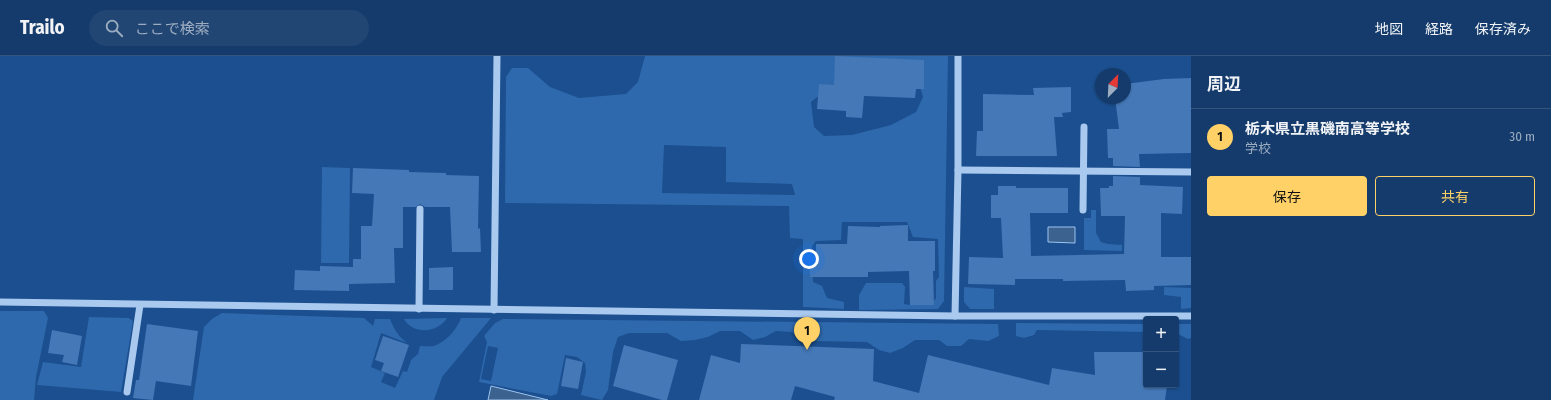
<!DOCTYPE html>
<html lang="ja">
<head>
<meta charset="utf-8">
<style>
  :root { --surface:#143b6b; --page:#214673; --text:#f1f3f6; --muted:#9dadc1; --line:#33557e; --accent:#ffd166 }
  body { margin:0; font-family:"Fira Sans Condensed","Noto Sans JP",sans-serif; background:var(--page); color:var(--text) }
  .controls { position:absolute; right:12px; bottom:12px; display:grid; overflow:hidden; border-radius:4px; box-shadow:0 1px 3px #0004 }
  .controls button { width:36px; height:36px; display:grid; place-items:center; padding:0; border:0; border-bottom:1px solid var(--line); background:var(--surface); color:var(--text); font:20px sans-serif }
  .compass { position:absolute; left:1095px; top:12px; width:36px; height:36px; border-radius:50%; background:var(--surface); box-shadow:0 1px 3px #0004; rotate:24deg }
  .you { position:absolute; left:809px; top:203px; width:14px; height:14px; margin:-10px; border:3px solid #fff; border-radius:50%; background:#1a73e8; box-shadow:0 0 0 6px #1a73e833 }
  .badge { display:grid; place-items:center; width:26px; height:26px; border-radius:50%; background:var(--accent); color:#111; font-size:13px; font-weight:700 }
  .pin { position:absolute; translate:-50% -33px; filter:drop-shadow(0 1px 2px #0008) }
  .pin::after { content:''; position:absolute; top:21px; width:14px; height:12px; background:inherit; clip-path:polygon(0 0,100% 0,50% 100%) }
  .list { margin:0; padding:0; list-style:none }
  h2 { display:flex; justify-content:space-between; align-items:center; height:52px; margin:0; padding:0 16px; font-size:17px }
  h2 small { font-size:13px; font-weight:400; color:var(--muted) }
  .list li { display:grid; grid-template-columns:26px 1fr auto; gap:12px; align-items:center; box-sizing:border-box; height:56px; padding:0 16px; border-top:1px solid var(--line) }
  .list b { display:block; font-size:15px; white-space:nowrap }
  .list p { margin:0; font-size:13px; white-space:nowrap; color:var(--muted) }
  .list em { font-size:13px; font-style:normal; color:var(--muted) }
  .actions { display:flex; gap:8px; padding:12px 16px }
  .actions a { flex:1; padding:9px 0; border:1px solid var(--accent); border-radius:4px; text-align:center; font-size:14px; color:var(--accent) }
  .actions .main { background:var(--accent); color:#111 }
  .icon { flex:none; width:22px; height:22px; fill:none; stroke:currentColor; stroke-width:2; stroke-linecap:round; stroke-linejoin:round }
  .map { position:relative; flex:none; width:1191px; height:344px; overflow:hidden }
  header { display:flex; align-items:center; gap:24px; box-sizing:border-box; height:56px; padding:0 20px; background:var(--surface); border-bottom:1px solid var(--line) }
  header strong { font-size:19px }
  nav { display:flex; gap:22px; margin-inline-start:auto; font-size:14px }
  .search { width:280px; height:36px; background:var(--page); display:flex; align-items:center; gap:10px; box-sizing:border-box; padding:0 14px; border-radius:22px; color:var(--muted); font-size:15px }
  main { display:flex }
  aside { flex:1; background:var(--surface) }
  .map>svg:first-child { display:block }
</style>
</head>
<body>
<header>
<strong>Trailo</strong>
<div class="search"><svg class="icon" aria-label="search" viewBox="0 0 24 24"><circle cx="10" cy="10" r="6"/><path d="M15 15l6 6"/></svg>ここで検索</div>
<nav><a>地図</a><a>経路</a><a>保存済み</a></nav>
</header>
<main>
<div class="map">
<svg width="1191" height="344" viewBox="0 0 1191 344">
  <rect width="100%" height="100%" fill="#1b4f8f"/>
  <!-- green -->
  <g fill="#2e69ad" fill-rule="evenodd">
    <path d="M645,0h303l-4,245 -6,8 -79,1v-15l7,-12h36l3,4 -1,17 6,1h21l5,-7v-17l3,-4 -1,-38 -25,-2 -6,-15h-65l-1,18 -25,1 -4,5 1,36 9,4 5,12 17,4v7l-41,-2v-68l-13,-1 -1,-32 -284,-3 1,-126 6,-9h16l22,19 29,11 47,-4 12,-12zM916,17l7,24 -7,15 -25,13 -39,10 -28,1 -10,-9 -3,-25 14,-11zM664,89l62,2v35l66,2 3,11 -133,-2z"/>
    <polygon points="322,111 350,112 349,207 321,207"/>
    <polygon points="1091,154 1096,154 1096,177 1101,186 1108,188 1122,189 1122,195 1084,194 1084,162 1091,162"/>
    <polygon points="964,231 994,233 994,253 970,253 964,246"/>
    <polygon points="1164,231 1191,232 1191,252 1181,253 1181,241 1164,239"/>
    <polygon points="0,255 44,255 48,262 36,321 34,344 0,344"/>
    <path d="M222,257l142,5 9,8 2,-7h15c4,10 8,17 17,24l-26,-10 -10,34 14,6 -4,9 14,6 8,-17 4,1 4,-12 7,-6 2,-8c4,0 10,1 14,0 12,-4 23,-17 27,-28h30l-49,59 -8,23h-241l11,-73 8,-8z"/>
    <polygon points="89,261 129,262 133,265 121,336 37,329 43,306 81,311"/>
    <path d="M447,262c-9,15 -34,17 -43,1z"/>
    <path d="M503,263l495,5 1,12 -11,5 -19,-2 -8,7h-14l-8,-6h-24l-12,8 -13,5 -11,-3 -12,-8 -53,-1 -14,-3 -8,-6 -16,-1 -11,6 -12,3 -13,-9h-20l-12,6 -13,3 -14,1 -14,-8h-38l-11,4 -5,15 -5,38 -6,10 -21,-5 5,-23 -1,-9 -8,-6 -12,-2 -8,39 -6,2 -72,-14 8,-40 -3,-6 11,-13zM488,290l10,2 -7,33 -10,-2z"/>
    <polygon points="1016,267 1146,268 1146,276 1037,274 1034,279 1024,282 1016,280"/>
    <polygon points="1176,268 1191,268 1191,282 1188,283 1176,277"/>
  </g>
  <!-- water -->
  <g fill="#3c6290" stroke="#9cc4f0">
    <polygon points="1048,171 1075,171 1075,187 1048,186"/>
    <polygon points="491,330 548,344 488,344"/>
  </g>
  <!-- building -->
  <g fill="#4478b7">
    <polygon points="835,0 924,4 924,33 916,33 915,42 864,40 862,62 846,61 846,55 817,53 819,28 834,29"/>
    <polygon points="1191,22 1191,97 1139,98 1140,111 1113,110 1113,102 1108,102 1107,73 1119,73 1115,42 1125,42 1125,28 1164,23"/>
    <polygon points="1071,31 1071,56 1062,57 1063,61 1054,61 1057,100 976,100 977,75 983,75 983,38 1034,39 1033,32"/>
    <polygon points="353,112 409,114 409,116 446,117 446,119 479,120 478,173 480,172 481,196 452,196 450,151 425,151 420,148 416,151 403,151 403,192 394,192 395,227 349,228 349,235 294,234 295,214 320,215 320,210 353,211 353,203 361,203 361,170 372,170 374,138 352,137"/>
    <polygon points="1113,120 1140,121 1140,129 1183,131 1182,158 1161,157 1161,201 1191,201 1191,229 1154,230 1154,234 1126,235 1125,224 1063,225 1063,223 1015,223 1015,229 968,228 969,201 1003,202 1001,162 991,162 991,139 998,139 998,130 1016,130 1016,132 1068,132 1068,157 1030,157 1031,200 1124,198 1125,160 1101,160 1100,132 1109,132 1109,130 1113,130"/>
    <polygon points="908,169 908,185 935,185 935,215 933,215 934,249 910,249 909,215 868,216 868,221 810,221 810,200 816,200 816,188 847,188 848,170 880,171 880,170"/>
    <polygon points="453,211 453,234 429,234 429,212"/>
    <polygon points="147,268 198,275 191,330 156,325 153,344 133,342 136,324 139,324"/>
    <polygon points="52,274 82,280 77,309 62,306 64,299 48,297"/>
    <polygon points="383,280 409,289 398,321 381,315 384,307 375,304"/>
    <polygon points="741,288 874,293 873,325 919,337 928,299 1049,329 1052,312 1095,319 1094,296 1146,296 1146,329 1167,330 1165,344 834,344 835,341 795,330 791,344 699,344 711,299 740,307"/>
    <polygon points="624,289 678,304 667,344 662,344 613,330"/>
    <polygon points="566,302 583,306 578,333 561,330"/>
  </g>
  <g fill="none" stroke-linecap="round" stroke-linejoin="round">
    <!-- minor -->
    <g stroke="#a9c9ee" stroke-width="7">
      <polyline points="958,114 1191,116"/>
      <polyline points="1083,154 1084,71"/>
      <polyline points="0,246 955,260 1191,260"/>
      <polyline points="419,253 420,153"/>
      <polyline points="494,254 497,0"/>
      <polyline points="955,260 958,114 958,0"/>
      <polyline points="127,336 140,249"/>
    </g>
  </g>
</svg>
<div class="controls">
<button>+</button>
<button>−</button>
</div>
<svg class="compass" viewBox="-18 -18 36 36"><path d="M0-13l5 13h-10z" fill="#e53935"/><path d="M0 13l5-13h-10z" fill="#9dadc1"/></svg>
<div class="you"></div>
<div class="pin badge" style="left:807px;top:294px">1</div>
</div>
<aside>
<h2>周辺<small></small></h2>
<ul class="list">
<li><span class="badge">1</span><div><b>栃木県立黒磯南高等学校</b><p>学校</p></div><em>30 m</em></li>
</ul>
<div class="actions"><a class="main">保存</a><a>共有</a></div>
</aside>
</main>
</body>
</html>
